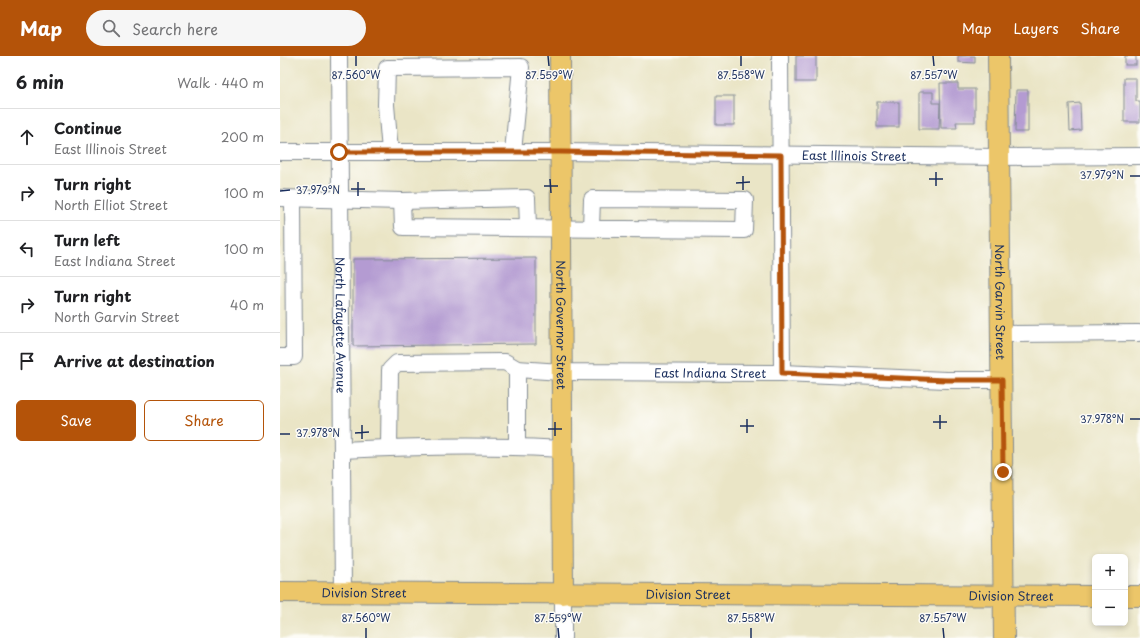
<!DOCTYPE html>
<html lang="en">
<head>
<meta charset="utf-8">
<style>
  :root { --surface:#fff; --page:#f6f6f6; --text:#202124; --muted:#757577; --line:#e0e0e0; --accent:#b45309 }
  body { margin:0; font-family:"Playpen Sans",sans-serif; background:var(--page); color:var(--text) }
  .controls { position:absolute; right:12px; bottom:12px; display:grid; overflow:hidden; border-radius:6px; box-shadow:0 2px 6px #0003 }
  .controls button { width:36px; height:36px; display:grid; place-items:center; padding:0; border:0; border-bottom:1px solid var(--line); background:var(--surface); color:var(--text); font:20px sans-serif }
  .stop { position:absolute; width:12px; height:12px; margin:-9px; border:3px solid #b45309; border-radius:50%; background:#fff }
  .stop.end { background:#b45309; border-color:#fff; box-shadow:0 1px 4px #0008 }
  .list { margin:0; padding:0; list-style:none }
  h2 { display:flex; justify-content:space-between; align-items:center; height:52px; margin:0; padding:0 16px; font-size:17px }
  h2 small { font-size:13px; font-weight:400; color:var(--muted) }
  .list li { display:grid; grid-template-columns:26px 1fr auto; gap:12px; align-items:center; box-sizing:border-box; height:56px; padding:0 16px; border-top:1px solid var(--line) }
  .list b { display:block; font-size:15px; white-space:nowrap }
  .list p { margin:0; font-size:13px; white-space:nowrap; color:var(--muted) }
  .list em { font-size:13px; font-style:normal; color:var(--muted) }
  .actions { display:flex; gap:8px; padding:12px 16px }
  .actions a { flex:1; padding:9px 0; border:1px solid var(--accent); border-radius:6px; text-align:center; font-size:14px; color:var(--accent) }
  .actions .main { background:var(--accent); color:#fff }
  .icon { flex:none; width:22px; height:22px; fill:none; stroke:currentColor; stroke-width:2; stroke-linecap:round; stroke-linejoin:round }
  .map { position:relative; flex:none; width:860px; height:582px; overflow:hidden }
  header { display:flex; align-items:center; gap:24px; box-sizing:border-box; height:56px; padding:0 20px; background:var(--accent); color:#fff }
  header strong { font-size:19px }
  nav { display:flex; gap:22px; margin-inline-start:auto; font-size:14px }
  .search { width:280px; height:36px; background:var(--page); display:flex; align-items:center; gap:10px; box-sizing:border-box; padding:0 14px; border-radius:22px; color:var(--muted); font-size:15px }
  main { display:flex }
  aside { flex:1; background:var(--surface) }
  .map>svg:first-child { display:block }
</style>
</head>
<body>
<header>
<strong>Map</strong>
<div class="search"><svg class="icon" aria-label="search" viewBox="0 0 24 24"><circle cx="10" cy="10" r="6"/><path d="M15 15l6 6"/></svg>Search here</div>
<nav><a>Map</a><a>Layers</a><a>Share</a></nav>
</header>
<main>
<aside>
<h2>6 min<small>Walk · 440 m</small></h2>
<ul class="list">
<li><svg class="icon" aria-label="ahead" viewBox="0 0 24 24"><path d="M12 20V5M6 11l6-6 6 6"/></svg><div><b>Continue</b><p>East Illinois Street</p></div><em>200 m</em></li>
<li><svg class="icon" aria-label="right" viewBox="0 0 24 24"><path d="M7 20v-9h11M14 6l5 5-5 5"/></svg><div><b>Turn right</b><p>North Elliot Street</p></div><em>100 m</em></li>
<li><svg class="icon" aria-label="left" viewBox="0 0 24 24"><path d="M17 20v-9H6M10 6l-5 5 5 5"/></svg><div><b>Turn left</b><p>East Indiana Street</p></div><em>100 m</em></li>
<li><svg class="icon" aria-label="right" viewBox="0 0 24 24"><path d="M7 20v-9h11M14 6l5 5-5 5"/></svg><div><b>Turn right</b><p>North Garvin Street</p></div><em>40 m</em></li>
<li><svg class="icon" aria-label="arrive" viewBox="0 0 24 24"><path d="M6 21V4h12l-3 4 3 4H6"/></svg><div><b>Arrive at destination</b></div></li>
</ul>
<div class="actions"><a class="main">Save</a><a>Share</a></div>
</aside>
<div class="map">
<svg width="860" height="582" viewBox="0 0 860 582">
  <rect width="100%" height="100%" fill="#fdfcf7"/>
  <filter id="ink" filterUnits="userSpaceOnUse"><feTurbulence type="fractalNoise" baseFrequency=".025" numOctaves="2"/><feDisplacementMap in="SourceGraphic" scale="8" xChannelSelector="R" yChannelSelector="G"/><feConvolveMatrix kernelMatrix="1 2 1 2 8 2 1 2 1" color-interpolation-filters="sRGB"/></filter>
  <filter id="wash" filterUnits="userSpaceOnUse"><feTurbulence type="fractalNoise" baseFrequency=".012" numOctaves="4" result="noise"/><feDisplacementMap in="SourceGraphic" scale="16" xChannelSelector="R" yChannelSelector="G"/><feGaussianBlur stdDeviation="0.9" result="paint"/><feColorMatrix in="noise" values="0 0 0 0 0 0 0 0 0 0 0 0 0 0 0 0 0 1.4 0 .05"/><feComposite in="paint" operator="in"/></filter>
  <g filter="url(#wash)">
    <rect width="100%" height="100%" fill="#eae5c6"/>
    <g id="blocks">
      <!-- building -->
      <g fill="#b49bd2">
        <rect x="516" y="0" width="20" height="26"/>
        <polygon points="678,0 695,0 695,7 678,6"/>
        <rect x="845" y="0" width="11" height="9"/>
        <polygon points="844,22 856,22 856,45 860,45 860,66 844,66"/>
        <polygon points="660,27 678,27 678,33 695,33 695,66 676,66 677,72 661,72"/>
        <polygon points="736,34 748,34 748,76 735,76"/>
        <polygon points="639,36 653,36 653,47 660,47 659,73 639,73"/>
        <rect x="436" y="40" width="18" height="29"/>
        <rect x="597" y="46" width="22" height="25"/>
        <polygon points="800,47 801,74 790,75 789,48"/>
        <polygon points="256,202 256,288 73,290 73,203"/>
      </g>
    </g>
  </g>
  <g filter="url(#ink)">
    <use href="#blocks" fill-opacity="0" stroke="#828a92" stroke-width="1"/>
    <g fill="none" stroke-linecap="round" stroke-linejoin="round">
      <defs>
        <g id="minor">
          <path id="s1" d="M59,0l4,537"/>
          <polyline points="500,0 502,317"/>
          <polyline points="110,95 106,49 107,12 241,11 233,96"/>
          <path id="s2" d="M0,96h280l439,5 141,-1"/>
          <polyline points="0,142 122,145 247,142 248,171"/>
          <polyline points="122,145 123,171 464,174 465,144 312,143 311,172"/>
          <polyline points="721,278 859,277"/>
          <polyline points="0,301 14,301 13,143"/>
          <polyline points="237,313 237,390"/>
          <path id="s3" d="M109,391l1,-77 7,-7 108,-1 12,7 44,3 221,1 164,7h56"/>
          <path d="M62,394c74,-4 147,-5 220,-1"/>
          <polyline points="283,538 283,582"/>
        </g>
        <g id="major">
          <path id="s4" d="M280,0l3,538"/>
          <path id="s5" d="M718,0l6,582"/>
          <path id="s6" d="M0,536l815,4"/>
          <polyline points="845,540 860,540"/>
        </g>
      </defs>
      <!-- minor casing -->
      <use href="#minor" stroke="#828a92" stroke-width="18"/>
      <!-- major casing -->
      <use href="#major" stroke="#828a92" stroke-width="22"/>
      <!-- minor -->
      <use href="#minor" stroke="#fff" stroke-width="16"/>
      <!-- major -->
      <use href="#major" stroke="#ecc669" stroke-width="20"/>
    </g>
  </g>
  <g fill="none" stroke-linecap="round" stroke-linejoin="round" filter="url(#ink)">
    <!-- route -->
    <polyline stroke="#b45309" stroke-width="5" points="59,96 280,96 501,99 502,317 666,324 722,324 723,416"/>
  </g>
  <!-- ticks -->
  <path fill="none" stroke="#1b2f5e" stroke-width="1.5" d="M76,0v10M268,0l1,10M461,0v10M653,0l1,10M656,116v14M463,120v14M850,120h10M270,123l1,14M649,123h14M78,126v14M456,127l14,-1M264,130h14M71,133h14M0,135l10,-1M660,359v14M467,363v14M850,363h10M275,366v14M653,366h14M82,369v14M460,370h14M268,373h14M75,377l14,-1M0,378h10M86,572v10M278,572l1,10M471,572v10M663,572l1,10"/>
  <g text-anchor="middle" dominant-baseline="central" stroke-width="3" stroke-linejoin="round" paint-order="stroke">
    <!-- street labels -->
    <g font-size="12" fill="#1b2f5e" stroke="#fdfcf7">
      <text stroke="none"><textPath href="#s2" startOffset="574">East Illinois Street</textPath></text>
      <text stroke="none"><textPath href="#s5" startOffset="246">North Garvin Street</textPath></text>
      <text stroke="none"><textPath href="#s1" startOffset="269">North Lafayette Avenue</textPath></text>
      <text stroke="none"><textPath href="#s4" startOffset="269">North Governor Street</textPath></text>
      <text stroke="none"><textPath href="#s3" startOffset="402">East Indiana Street</textPath></text>
      <text stroke="none"><textPath href="#s6" startOffset="84">Division Street</textPath></text>
      <text stroke="none"><textPath href="#s6" startOffset="408">Division Street</textPath></text>
      <text stroke="none"><textPath href="#s6" startOffset="731">Division Street</textPath></text>
    </g>
  </g>
  <g font-size="10" text-anchor="middle" fill="#1b2f5e" stroke="#fdfcf7" stroke-width="3" stroke-linejoin="round" paint-order="stroke">
    <text x="76" y="23">87.560°W</text>
    <text x="269" y="23">87.559°W</text>
    <text x="461" y="23">87.558°W</text>
    <text x="654" y="23">87.557°W</text>
    <text x="822" y="123">37.979°N</text>
    <text x="38" y="138">37.979°N</text>
    <text x="822" y="367">37.978°N</text>
    <text x="38" y="381">37.978°N</text>
    <text x="86" y="566">87.560°W</text>
    <text x="278" y="566">87.559°W</text>
    <text x="471" y="566">87.558°W</text>
    <text x="663" y="566">87.557°W</text>
  </g>
</svg>
<div class="controls">
<button>+</button>
<button>−</button>
</div>
<div class="stop" style="left:59px;top:96px"></div>
<div class="stop end" style="left:723px;top:416px"></div>
</div>
</main>
</body>
</html>
